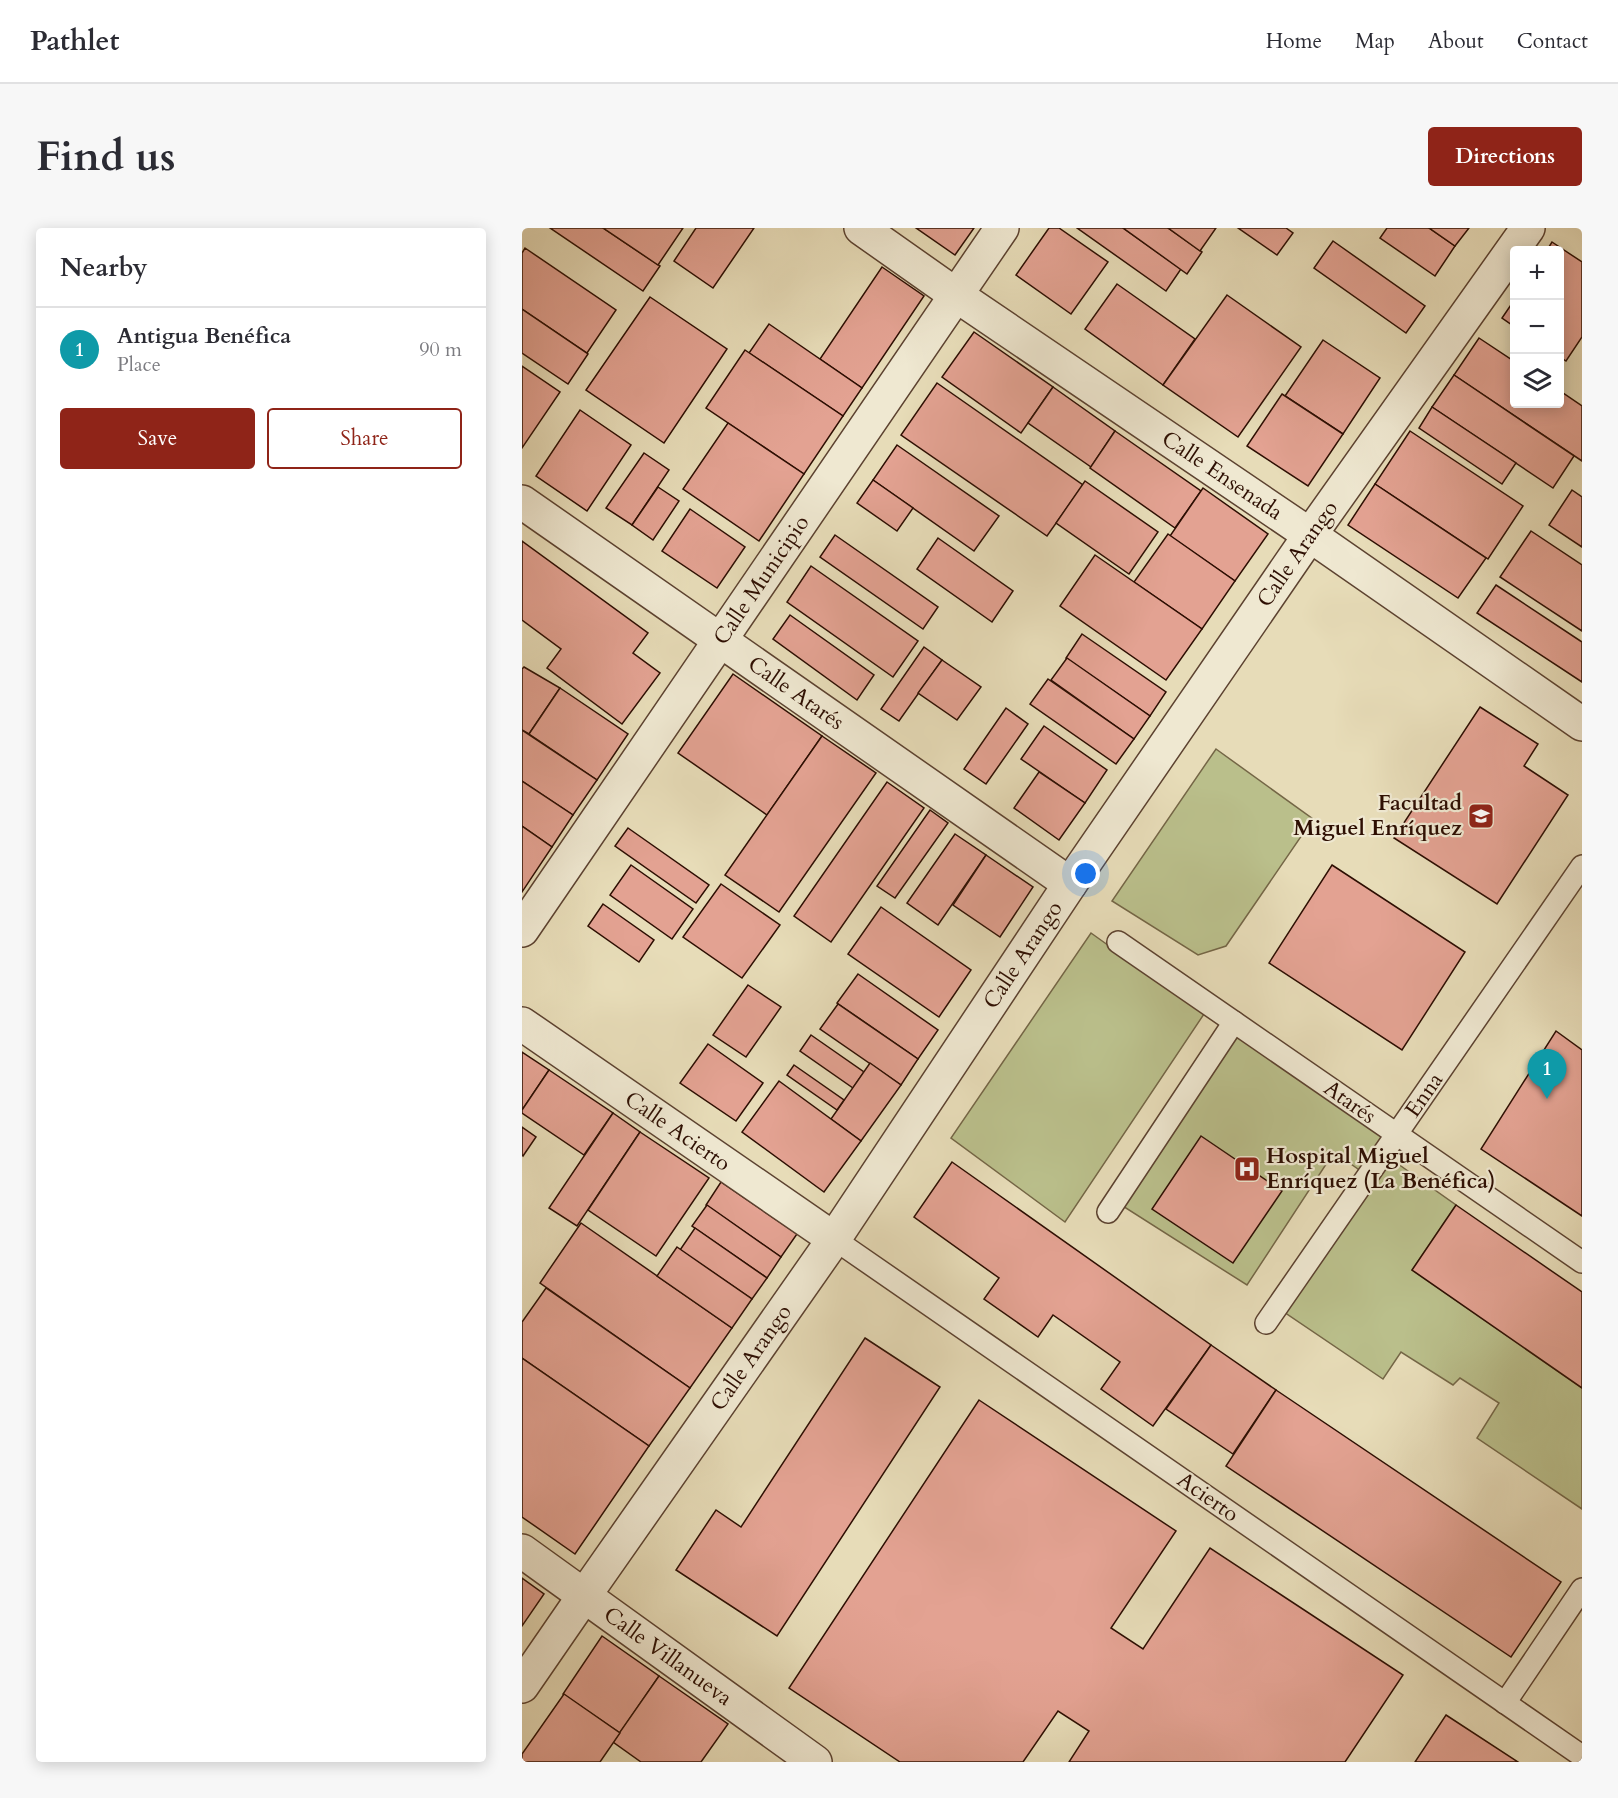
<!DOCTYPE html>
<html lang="en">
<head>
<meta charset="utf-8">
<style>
  :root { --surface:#fff; --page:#f7f7f7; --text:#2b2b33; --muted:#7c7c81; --line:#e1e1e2; --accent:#8f2418 }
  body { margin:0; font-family:Cardo,serif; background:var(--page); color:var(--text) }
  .controls { position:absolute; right:18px; top:18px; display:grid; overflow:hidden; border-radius:6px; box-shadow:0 3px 15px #0003 }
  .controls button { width:54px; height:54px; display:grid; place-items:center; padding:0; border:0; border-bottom:2px solid var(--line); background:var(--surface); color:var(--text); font:30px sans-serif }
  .you { position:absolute; left:564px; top:646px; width:21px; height:21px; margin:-15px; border:4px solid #fff; border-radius:50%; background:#1a73e8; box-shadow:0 0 0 9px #1a73e833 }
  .badge { display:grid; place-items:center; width:39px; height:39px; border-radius:50%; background:var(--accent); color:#fff; font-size:20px; font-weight:700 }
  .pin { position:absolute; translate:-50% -50px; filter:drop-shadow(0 2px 3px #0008) }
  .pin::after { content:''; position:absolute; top:32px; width:21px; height:18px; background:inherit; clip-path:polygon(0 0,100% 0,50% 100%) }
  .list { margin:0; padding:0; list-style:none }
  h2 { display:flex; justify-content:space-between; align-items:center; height:78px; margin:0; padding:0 24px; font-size:26px }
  h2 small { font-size:20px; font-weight:400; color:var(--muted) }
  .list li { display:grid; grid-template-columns:39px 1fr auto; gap:18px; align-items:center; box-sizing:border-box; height:84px; padding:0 24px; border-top:2px solid var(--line) }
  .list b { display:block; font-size:22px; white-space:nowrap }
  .list p { margin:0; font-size:20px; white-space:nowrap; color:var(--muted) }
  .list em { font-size:20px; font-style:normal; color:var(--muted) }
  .actions { display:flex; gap:12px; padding:18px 24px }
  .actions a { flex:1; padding:14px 0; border:2px solid var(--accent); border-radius:6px; text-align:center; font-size:21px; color:var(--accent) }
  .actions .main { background:var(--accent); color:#fff }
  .icon { flex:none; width:33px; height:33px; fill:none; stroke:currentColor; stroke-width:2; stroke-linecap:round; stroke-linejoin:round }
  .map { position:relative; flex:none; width:1060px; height:1534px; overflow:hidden; border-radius:6px }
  header { display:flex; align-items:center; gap:36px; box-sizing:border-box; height:84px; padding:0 30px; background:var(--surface); border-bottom:2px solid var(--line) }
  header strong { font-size:28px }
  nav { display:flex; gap:33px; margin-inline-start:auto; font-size:21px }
  .intro { display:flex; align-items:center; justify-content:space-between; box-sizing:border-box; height:144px; padding:0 36px }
  h1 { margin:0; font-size:42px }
  .button { padding:15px 27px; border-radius:6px; background:var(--accent); color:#fff; font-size:21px; font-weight:700 }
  main { display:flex; gap:36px; padding:0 36px }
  aside { flex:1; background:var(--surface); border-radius:6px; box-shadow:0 3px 15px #0003 }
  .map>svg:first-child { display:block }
</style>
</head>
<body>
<header>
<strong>Pathlet</strong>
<nav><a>Home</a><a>Map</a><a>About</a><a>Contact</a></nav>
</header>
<div class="intro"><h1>Find us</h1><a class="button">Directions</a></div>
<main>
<aside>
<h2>Nearby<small></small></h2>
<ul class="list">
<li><span class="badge" style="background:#0f9aa8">1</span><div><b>Antigua Benéfica</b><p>Place</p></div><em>90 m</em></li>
</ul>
<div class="actions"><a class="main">Save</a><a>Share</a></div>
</aside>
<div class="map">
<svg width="1060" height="1534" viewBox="0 0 1060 1534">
  <rect width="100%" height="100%" fill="#e7dcb8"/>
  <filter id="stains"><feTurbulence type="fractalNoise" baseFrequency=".00333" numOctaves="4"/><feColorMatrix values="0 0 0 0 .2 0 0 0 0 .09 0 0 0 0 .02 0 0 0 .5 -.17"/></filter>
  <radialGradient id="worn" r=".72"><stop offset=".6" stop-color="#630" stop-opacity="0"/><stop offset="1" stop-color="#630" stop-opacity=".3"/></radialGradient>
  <!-- green -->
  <g fill="#babf8b" stroke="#746646" stroke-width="1.5">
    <polygon points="694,521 791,591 704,718 676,727 590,673"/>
    <polygon points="569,705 682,786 543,994 429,910"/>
    <polygon points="713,801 870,908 843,946 812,924 725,1057 596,975"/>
    <polygon points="869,931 934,977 890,1042 1060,1160 1060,1281 955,1210 977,1175 938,1150 931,1157 879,1124 861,1151 762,1084"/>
  </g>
  <!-- building -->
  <g fill="#e3a292" stroke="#2d0e02" stroke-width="1.5">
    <polygon points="28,0 81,0 138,38 121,63"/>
    <polygon points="81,0 161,0 136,37"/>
    <polygon points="174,0 232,0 191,60 152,33"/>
    <polygon points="394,0 452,0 433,27"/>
    <polygon points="527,0 537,0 586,34 549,86 494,47"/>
    <polygon points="555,0 601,0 659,41 644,63"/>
    <polygon points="601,0 646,0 680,24 665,46"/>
    <polygon points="646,0 694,0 678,23"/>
    <polygon points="716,0 764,0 771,5 755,27"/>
    <polygon points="865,0 907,0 933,18 913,48 858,10"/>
    <polygon points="907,0 947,0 933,18"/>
    <polygon points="811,13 903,78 884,105 792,40"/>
    <polygon points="1030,14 1060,34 1060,109 1044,133 1038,129 1038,22 1025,22"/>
    <polygon points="3,20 94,82 65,125 0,81 0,25"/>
    <polygon points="360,39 402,68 340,160 298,131"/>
    <polygon points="595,56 673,111 641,157 563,101"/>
    <polygon points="705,67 779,119 716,209 641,157"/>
    <polygon points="128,69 205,121 142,215 64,162"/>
    <polygon points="993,71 993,99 980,90"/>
    <polygon points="0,81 66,126 46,156 0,125"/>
    <polygon points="247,96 340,160 321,188 227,125"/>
    <polygon points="452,104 531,159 499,205 420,149"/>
    <polygon points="957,110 993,134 993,176 1038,176 1038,163 1060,178 1060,233 932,147"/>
    <polygon points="801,112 858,150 821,206 763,168"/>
    <polygon points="223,122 321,188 282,246 184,180"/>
    <polygon points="0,138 38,164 0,220"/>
    <polygon points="932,147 1052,228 1031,260 910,179"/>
    <polygon points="415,155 561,257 525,308 379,207"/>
    <polygon points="531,159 593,203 569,239 506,195"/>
    <polygon points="760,166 821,206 786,258 725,218"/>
    <polygon points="910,179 994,235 980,256 897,200"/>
    <polygon points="58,182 109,217 65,283 14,248"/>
    <polygon points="206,195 282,246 237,313 161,261"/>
    <polygon points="593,203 679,263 653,300 568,240"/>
    <polygon points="888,203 1001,278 966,331 853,256"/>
    <polygon points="375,217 477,288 452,323 351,252"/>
    <polygon points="122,225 147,242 110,297 84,280"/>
    <polygon points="351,252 391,280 375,303 335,275"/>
    <polygon points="563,253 636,304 607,346 534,295"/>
    <polygon points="853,256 964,330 936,370 826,297"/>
    <polygon points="136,259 157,273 131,312 110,297"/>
    <polygon points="681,260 746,306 713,353 648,308"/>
    <polygon points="1050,262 1060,269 1060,319 1027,297"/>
    <polygon points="168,281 223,319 195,360 140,323"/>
    <polygon points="1009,303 1060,337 1060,403 978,349"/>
    <polygon points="646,306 713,353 680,401 612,354"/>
    <polygon points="313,307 416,379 401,401 298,329"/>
    <polygon points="416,310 491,363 470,394 395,341"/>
    <polygon points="0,313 126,405 111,425 138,445 100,496 25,440 39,421 0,392"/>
    <polygon points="573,327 680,401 644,452 538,378"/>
    <polygon points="289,338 396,413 371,449 265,374"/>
    <polygon points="974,357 1060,414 1060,454 955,385"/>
    <polygon points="268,387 352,447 335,472 251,411"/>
    <polygon points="560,406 644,464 628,488 544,430"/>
    <polygon points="402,419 420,432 377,493 359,481"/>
    <polygon points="545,430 628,488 612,511 529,452"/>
    <polygon points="420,432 459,459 435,492 396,465"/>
    <polygon points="2,439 38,460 7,506 0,502 0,441"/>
    <polygon points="211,446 300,508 245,587 156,525"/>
    <polygon points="526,451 612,511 594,536 508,476"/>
    <polygon points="38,460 106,506 75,552 7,506"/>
    <polygon points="958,479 1016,516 1002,538 1046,567 975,676 872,610"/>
    <polygon points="484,480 506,496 464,556 442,541"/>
    <polygon points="522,498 585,542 563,575 499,531"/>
    <polygon points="0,502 75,552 51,587 0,553"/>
    <polygon points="300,508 354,545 257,684 203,647"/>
    <polygon points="517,544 563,575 537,612 492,580"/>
    <polygon points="0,553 51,587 30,619 0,598"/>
    <polygon points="365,554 402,580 309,714 272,688"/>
    <polygon points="408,582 426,595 373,670 355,658"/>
    <polygon points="0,598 30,619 0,664"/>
    <polygon points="106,600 187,657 174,675 93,618"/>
    <polygon points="433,606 464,627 416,697 385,675"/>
    <polygon points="464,627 511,659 478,709 431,677"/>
    <polygon points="109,637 171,681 150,711 88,667"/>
    <polygon points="810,637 943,724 880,822 747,735"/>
    <polygon points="199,656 258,697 220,750 161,709"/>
    <polygon points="81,676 132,712 117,734 66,698"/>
    <polygon points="359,679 449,742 417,789 326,726"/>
    <polygon points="336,746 416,802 396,831 315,775"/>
    <polygon points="226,757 259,779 224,829 191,807"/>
    <polygon points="316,776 396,831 379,857 298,801"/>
    <polygon points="1034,803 1060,822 1060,988 959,921"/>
    <polygon points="289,807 342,844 331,860 278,823"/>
    <polygon points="186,816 241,855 214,893 158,855"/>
    <polygon points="0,824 27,842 0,882"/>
    <polygon points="348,835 379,857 339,913 309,891"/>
    <polygon points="272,837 322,872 315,882 265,847"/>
    <polygon points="27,842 91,885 62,927 0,885 0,882"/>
    <polygon points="257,853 339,913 302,964 220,904"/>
    <polygon points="91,885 118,904 55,998 27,980"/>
    <polygon points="0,899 14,909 1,928 0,927"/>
    <polygon points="118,904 187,950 134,1028 66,982"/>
    <polygon points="679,908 760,963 711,1035 630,981"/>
    <polygon points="430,934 689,1117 631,1198 579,1161 598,1134 531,1087 516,1109 462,1071 477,1050 392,989"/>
    <polygon points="199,954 275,1006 259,1029 184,977"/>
    <polygon points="185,977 259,1029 245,1050 170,998"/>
    <polygon points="934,977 1060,1064 1060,1160 890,1042"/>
    <polygon points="59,995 210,1100 168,1160 18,1055"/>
    <polygon points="173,1000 245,1050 230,1071 158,1022"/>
    <polygon points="155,1019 230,1071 210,1100 135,1048"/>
    <polygon points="24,1060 168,1160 127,1218 0,1130 0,1094"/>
    <polygon points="343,1110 418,1159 255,1408 154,1342 194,1282 219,1299"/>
    <polygon points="689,1117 754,1162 711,1226 644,1181"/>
    <polygon points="0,1130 127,1218 53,1326 0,1289"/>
    <polygon points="754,1162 1039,1354 989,1429 704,1238"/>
    <polygon points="457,1172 654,1303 589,1400 621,1421 688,1320 881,1447 823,1534 547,1534 567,1503 536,1483 501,1534 378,1534 267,1460"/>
    <polygon points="0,1350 22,1366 0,1398"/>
    <polygon points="80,1408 137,1448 98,1505 41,1466"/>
    <polygon points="137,1448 206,1496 179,1534 119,1534 91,1514"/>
    <polygon points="42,1466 98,1505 78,1534 0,1534 0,1526"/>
    <polygon points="924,1487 996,1534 893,1534"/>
  </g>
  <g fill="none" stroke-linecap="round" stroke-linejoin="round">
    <defs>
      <g id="service">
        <polyline points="596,714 1060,1034"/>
        <polyline points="586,984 712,794"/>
        <polyline points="312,1011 1060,1528"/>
        <polyline points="744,1095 1060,638"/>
        <polyline points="983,1475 1060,1361"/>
      </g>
      <g id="minor">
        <path id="s1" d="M339,0l95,67 354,240 272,189"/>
        <path id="s2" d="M0,274l548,382"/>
        <path id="s3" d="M0,702l480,-702"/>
        <path id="s4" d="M0,796l312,215"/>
        <polyline points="0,1458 62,1368"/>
      </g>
      <g id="tertiary">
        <path id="s5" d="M0,1323l293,211"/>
        <path id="s6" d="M62,1368l250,-357 236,-355 240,-349 218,-307"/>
      </g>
    </defs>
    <!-- service casing -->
    <use href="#service" stroke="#5c4230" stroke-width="24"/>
    <!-- minor casing -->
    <use href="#minor" stroke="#5c4230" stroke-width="36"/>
    <!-- tertiary casing -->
    <use href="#tertiary" stroke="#5c4230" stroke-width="36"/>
    <!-- service -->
    <use href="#service" stroke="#efe8d1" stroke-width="21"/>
    <!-- minor -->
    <use href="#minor" stroke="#efe8d1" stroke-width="33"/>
    <!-- tertiary -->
    <use href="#tertiary" stroke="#efe8d1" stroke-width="33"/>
  </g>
  <!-- icons -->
  <defs>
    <symbol id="university-square" viewBox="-11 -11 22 22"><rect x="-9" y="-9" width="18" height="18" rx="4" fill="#8f2418" stroke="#efe8d1"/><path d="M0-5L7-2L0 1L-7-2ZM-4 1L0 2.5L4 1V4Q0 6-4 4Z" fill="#fff"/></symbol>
    <symbol id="hospital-square" viewBox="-11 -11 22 22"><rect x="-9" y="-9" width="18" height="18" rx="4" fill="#8f2418" stroke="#efe8d1"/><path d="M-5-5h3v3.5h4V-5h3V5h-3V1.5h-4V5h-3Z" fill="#fff"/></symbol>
  </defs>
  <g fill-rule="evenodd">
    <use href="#university-square" x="944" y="573" width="30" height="30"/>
    <use href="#hospital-square" x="710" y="926" width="30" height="30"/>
  </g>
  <g text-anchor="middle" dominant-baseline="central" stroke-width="4.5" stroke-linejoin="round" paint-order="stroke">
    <!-- street labels -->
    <g font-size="22" fill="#2d0e02" stroke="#efe8d1">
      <text stroke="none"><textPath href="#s1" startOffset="438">Calle Ensenada</textPath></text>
      <text stroke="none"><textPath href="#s6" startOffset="1263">Calle Arango</textPath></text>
      <text stroke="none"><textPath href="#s3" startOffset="424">Calle Municipio</textPath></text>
      <text stroke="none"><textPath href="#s2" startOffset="334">Calle Atarés</textPath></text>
      <text stroke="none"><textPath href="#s6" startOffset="777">Calle Arango</textPath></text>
      <text transform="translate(902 867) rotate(-55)">Enna</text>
      <text transform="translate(828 874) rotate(35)">Atarés</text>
      <text stroke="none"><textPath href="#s4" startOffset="189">Calle Acierto</textPath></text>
      <text stroke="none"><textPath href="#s6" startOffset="291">Calle Arango</textPath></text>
      <text transform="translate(686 1269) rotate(35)">Acierto</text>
      <text stroke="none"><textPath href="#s5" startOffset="180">Calle Villanueva</textPath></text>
    </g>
    <!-- poi labels -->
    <g font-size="22" font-weight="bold" fill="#2d0e02" stroke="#efe8d1" text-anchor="end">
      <text x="940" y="575">Facultad<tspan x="940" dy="25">Miguel Enríquez</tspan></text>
      <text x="744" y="928" text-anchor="start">Hospital Miguel<tspan x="744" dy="25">Enríquez (La Benéfica)</tspan></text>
    </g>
  </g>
  <rect width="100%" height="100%" filter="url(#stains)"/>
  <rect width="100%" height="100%" fill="url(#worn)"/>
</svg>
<div class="controls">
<button>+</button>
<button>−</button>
<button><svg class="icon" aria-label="layers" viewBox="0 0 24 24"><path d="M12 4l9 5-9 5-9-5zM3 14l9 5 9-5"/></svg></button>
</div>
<div class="you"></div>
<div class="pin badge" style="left:1025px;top:871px;background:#0f9aa8">1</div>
</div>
</main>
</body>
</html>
